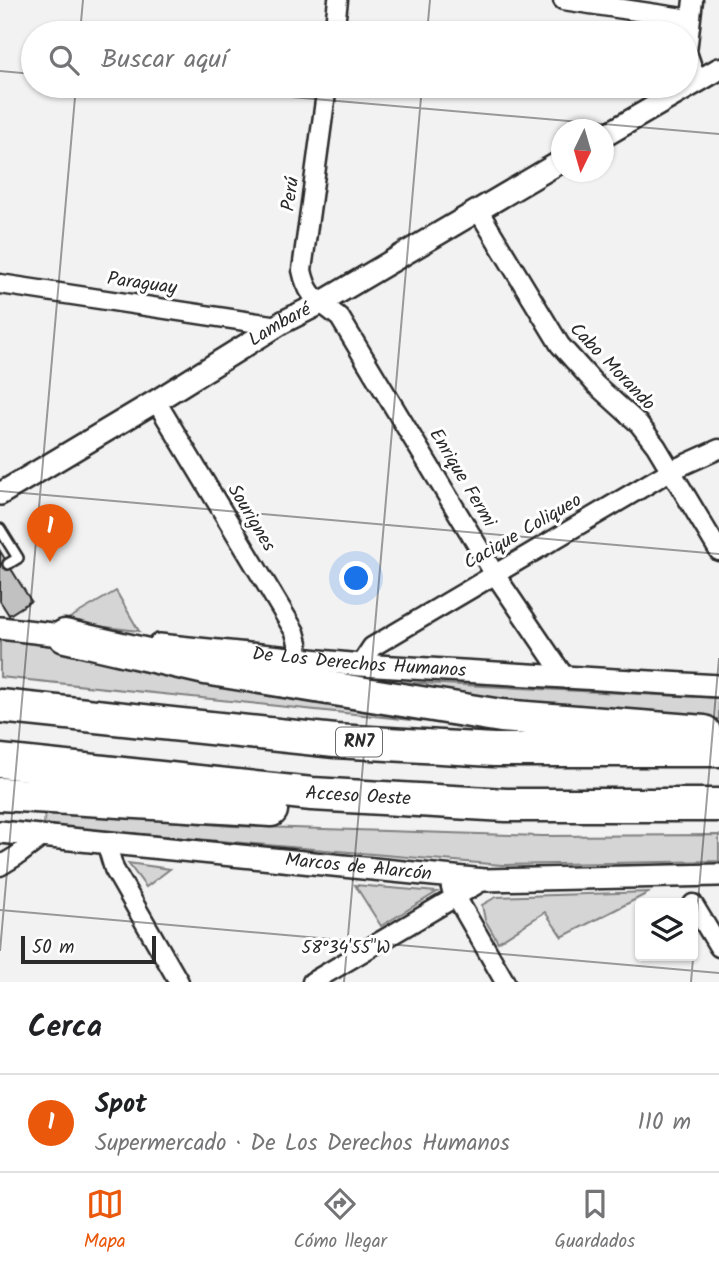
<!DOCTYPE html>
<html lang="es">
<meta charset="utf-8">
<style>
:root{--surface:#fff;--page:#f6f6f6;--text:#202124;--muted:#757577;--line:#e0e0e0;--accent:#ea580c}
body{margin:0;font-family:Kalam,sans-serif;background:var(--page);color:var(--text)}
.controls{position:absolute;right:21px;bottom:21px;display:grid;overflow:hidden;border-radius:7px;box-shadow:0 2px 5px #0004}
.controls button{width:63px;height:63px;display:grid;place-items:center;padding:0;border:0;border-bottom:2px solid var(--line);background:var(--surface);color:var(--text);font:35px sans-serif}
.compass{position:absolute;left:551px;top:119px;width:63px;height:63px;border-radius:50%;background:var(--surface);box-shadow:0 2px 5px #0004;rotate:185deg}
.scale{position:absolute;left:21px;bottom:18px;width:135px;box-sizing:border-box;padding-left:7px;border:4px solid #2b2b2b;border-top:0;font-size:19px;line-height:24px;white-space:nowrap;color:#2b2b2b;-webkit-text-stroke:5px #fff;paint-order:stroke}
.you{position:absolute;left:357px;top:579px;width:24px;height:24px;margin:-18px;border:5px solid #fff;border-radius:50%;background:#1a73e8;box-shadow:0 0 0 10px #1a73e833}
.badge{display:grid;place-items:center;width:46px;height:46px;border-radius:50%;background:var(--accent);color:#fff;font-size:23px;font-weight:700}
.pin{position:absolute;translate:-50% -58px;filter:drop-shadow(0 2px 4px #0008)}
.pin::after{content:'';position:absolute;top:37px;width:24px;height:21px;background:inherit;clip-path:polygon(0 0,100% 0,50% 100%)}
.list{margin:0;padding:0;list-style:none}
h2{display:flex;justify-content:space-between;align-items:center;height:91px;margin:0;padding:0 28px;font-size:30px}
h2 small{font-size:23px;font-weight:400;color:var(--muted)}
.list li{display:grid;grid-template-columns:46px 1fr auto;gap:21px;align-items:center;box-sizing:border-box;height:98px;padding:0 28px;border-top:2px solid var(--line)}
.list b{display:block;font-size:26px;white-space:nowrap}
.list p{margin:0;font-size:23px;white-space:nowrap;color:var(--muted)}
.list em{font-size:23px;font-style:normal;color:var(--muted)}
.icon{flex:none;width:38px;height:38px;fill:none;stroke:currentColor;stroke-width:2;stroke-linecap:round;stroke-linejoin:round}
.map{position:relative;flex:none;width:719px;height:982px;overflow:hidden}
.search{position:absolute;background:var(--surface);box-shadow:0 2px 5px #0004;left:21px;right:21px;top:21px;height:77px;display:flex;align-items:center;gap:18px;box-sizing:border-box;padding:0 24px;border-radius:38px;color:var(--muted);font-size:26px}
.sheet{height:189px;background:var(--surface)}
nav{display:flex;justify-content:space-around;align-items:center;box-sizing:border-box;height:98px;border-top:2px solid var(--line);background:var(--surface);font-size:19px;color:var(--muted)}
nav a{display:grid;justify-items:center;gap:4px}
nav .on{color:var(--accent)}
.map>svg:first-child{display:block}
.green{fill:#d5d5d5;stroke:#808080;stroke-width:2}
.building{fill:#c1c1c1;stroke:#2b2b2b;stroke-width:2}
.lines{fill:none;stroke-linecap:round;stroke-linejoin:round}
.service-casing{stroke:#2b2b2b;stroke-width:14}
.minor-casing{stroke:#2b2b2b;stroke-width:23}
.tertiary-casing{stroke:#2b2b2b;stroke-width:26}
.motorway-casing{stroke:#2b2b2b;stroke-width:37}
.service{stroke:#fff;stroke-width:9}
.minor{stroke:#fff;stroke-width:18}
.tertiary{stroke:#fff;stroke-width:21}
.motorway{stroke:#fff;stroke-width:32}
.ticks{fill:none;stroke:#2b2b2b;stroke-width:2;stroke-opacity:0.45}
.labels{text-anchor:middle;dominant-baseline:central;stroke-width:6;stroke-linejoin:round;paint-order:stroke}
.shield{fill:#fff;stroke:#6b6b6b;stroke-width:2}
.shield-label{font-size:18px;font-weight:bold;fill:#2b2b2b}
.street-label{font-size:19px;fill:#2b2b2b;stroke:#fff}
.ticks-label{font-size:18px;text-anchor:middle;fill:#2b2b2b;stroke:#fff;stroke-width:6;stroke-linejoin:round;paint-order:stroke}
</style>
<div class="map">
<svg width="719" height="982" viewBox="0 0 719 982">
<rect width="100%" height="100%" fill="#f2f2f2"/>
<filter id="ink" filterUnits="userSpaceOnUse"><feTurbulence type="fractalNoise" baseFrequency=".0143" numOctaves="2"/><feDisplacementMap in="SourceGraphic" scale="14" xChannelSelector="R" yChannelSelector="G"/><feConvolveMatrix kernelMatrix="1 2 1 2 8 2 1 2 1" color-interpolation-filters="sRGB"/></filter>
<g filter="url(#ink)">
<!-- green -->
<g class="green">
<path d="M116 591 139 631 63 622Z"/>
<path d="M0 637 419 714 422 721 0 677Z"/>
<path d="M342 679 719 698V719L669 720 510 708Z"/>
<path d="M45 811 231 826 542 836 719 835V861L502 865 44 826Z"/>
<path d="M128 863 170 869 146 887Z"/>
<path d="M355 885 437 892 381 926Z"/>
<path d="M650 892 562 937 545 912 498 942 485 920 482 905 496 897Z"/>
</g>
<!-- building -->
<path class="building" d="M0 551 31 601 9 615 0 601Z"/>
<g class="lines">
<defs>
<path id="service" d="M0 529 18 558 8 564"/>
<g id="minor">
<path d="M563 0 690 19"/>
<path d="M693 0 687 52 697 82"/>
<path d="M334 33 338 0"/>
<path d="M327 86 302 270C308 299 319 300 340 318L494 573 566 679"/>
<path d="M478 210 560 345 596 385 639 424 656 446 719 551"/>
<path d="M0 284 278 326"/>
<path d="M156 401 295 632 298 643 299 661"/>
<path d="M360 665 372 647 670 471 719 449"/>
<path d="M106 842 114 869 179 982"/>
<path d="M0 866 18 855 43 836"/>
<path d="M451 888 505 982"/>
<path d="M693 904 719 947"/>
<path d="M312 982 484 880"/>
</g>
<g id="tertiary">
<path d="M604 136 719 69"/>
<path id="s1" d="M0 494 156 401 283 322 319 304 562 161"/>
<path d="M0 628 78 637"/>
<path id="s2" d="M159 645 360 665 719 686"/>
<path id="s3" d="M0 832 484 880 719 875"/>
</g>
<g id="motorway">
<path d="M65 636 205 668 501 716 704 732"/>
<path d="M0 706 335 741 494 750H719"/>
<path id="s4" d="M0 761 312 794 506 805H719"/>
<path d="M0 794 271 810"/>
</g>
</defs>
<!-- service casing -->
<use href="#service" class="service-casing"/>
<!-- minor casing -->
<use href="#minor" class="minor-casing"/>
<!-- tertiary casing -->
<use href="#tertiary" class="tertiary-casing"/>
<!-- motorway casing -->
<use href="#motorway" class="motorway-casing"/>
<!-- service -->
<use href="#service" class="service"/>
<!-- minor -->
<use href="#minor" class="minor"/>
<!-- tertiary -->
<use href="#tertiary" class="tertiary"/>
<!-- motorway -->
<use href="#motorway" class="motorway"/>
</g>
</g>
<!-- ticks -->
<path class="ticks" d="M80 33 83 0M427 33 430 0M0 71 33 74M163 86 719 134M0 491 719 554M0 910 719 973M0 951 76 86M344 982 422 86M691 982 719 658"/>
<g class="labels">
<!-- shield labels -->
<rect class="shield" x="336" y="727.5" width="46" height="29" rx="5"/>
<g class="shield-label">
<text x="359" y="742">RN7</text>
</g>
<!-- street labels -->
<g class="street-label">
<text transform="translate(291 194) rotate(-82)">Perú</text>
<text transform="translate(142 284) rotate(8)">Paraguay</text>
<text stroke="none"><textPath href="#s1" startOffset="327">Lambaré</textPath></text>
<text transform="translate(612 367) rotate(46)">Cabo Morando</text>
<text transform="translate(462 478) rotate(59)">Enrique Fermi</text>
<text transform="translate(251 518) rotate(59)">Sourignes</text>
<text transform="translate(523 532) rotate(-30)">Cacique Coliqueo</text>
<text stroke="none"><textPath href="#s2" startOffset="201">De Los Derechos Humanos</textPath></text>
<text stroke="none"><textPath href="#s4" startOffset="360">Acceso Oeste</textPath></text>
<text stroke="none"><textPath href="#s3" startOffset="360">Marcos de Alarcón</textPath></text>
</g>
</g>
<g class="ticks-label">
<text x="346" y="953">58°34'55"W</text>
</g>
</svg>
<div class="controls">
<button><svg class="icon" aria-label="layers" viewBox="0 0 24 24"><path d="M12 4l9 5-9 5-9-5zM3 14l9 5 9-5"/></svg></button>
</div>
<svg class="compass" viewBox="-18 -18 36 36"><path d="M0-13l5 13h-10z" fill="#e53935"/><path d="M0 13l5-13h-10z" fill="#757577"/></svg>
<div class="scale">50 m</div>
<div class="you"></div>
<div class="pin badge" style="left:50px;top:562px">1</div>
<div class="search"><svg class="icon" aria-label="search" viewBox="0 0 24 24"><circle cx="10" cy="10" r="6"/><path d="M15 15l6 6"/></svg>Buscar aquí</div>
</div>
<section class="sheet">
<h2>Cerca<small></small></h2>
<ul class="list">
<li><span class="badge">1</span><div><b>Spot</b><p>Supermercado · De Los Derechos Humanos</p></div><em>110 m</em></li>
</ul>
</section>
<nav>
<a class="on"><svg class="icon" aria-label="map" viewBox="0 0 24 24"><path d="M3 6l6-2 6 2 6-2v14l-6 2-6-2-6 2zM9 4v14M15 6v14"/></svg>Mapa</a>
<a><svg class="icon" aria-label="directions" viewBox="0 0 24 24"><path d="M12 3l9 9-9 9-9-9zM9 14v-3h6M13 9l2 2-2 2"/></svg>Cómo llegar</a>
<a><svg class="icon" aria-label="saved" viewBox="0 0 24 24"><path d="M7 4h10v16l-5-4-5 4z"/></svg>Guardados</a>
</nav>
